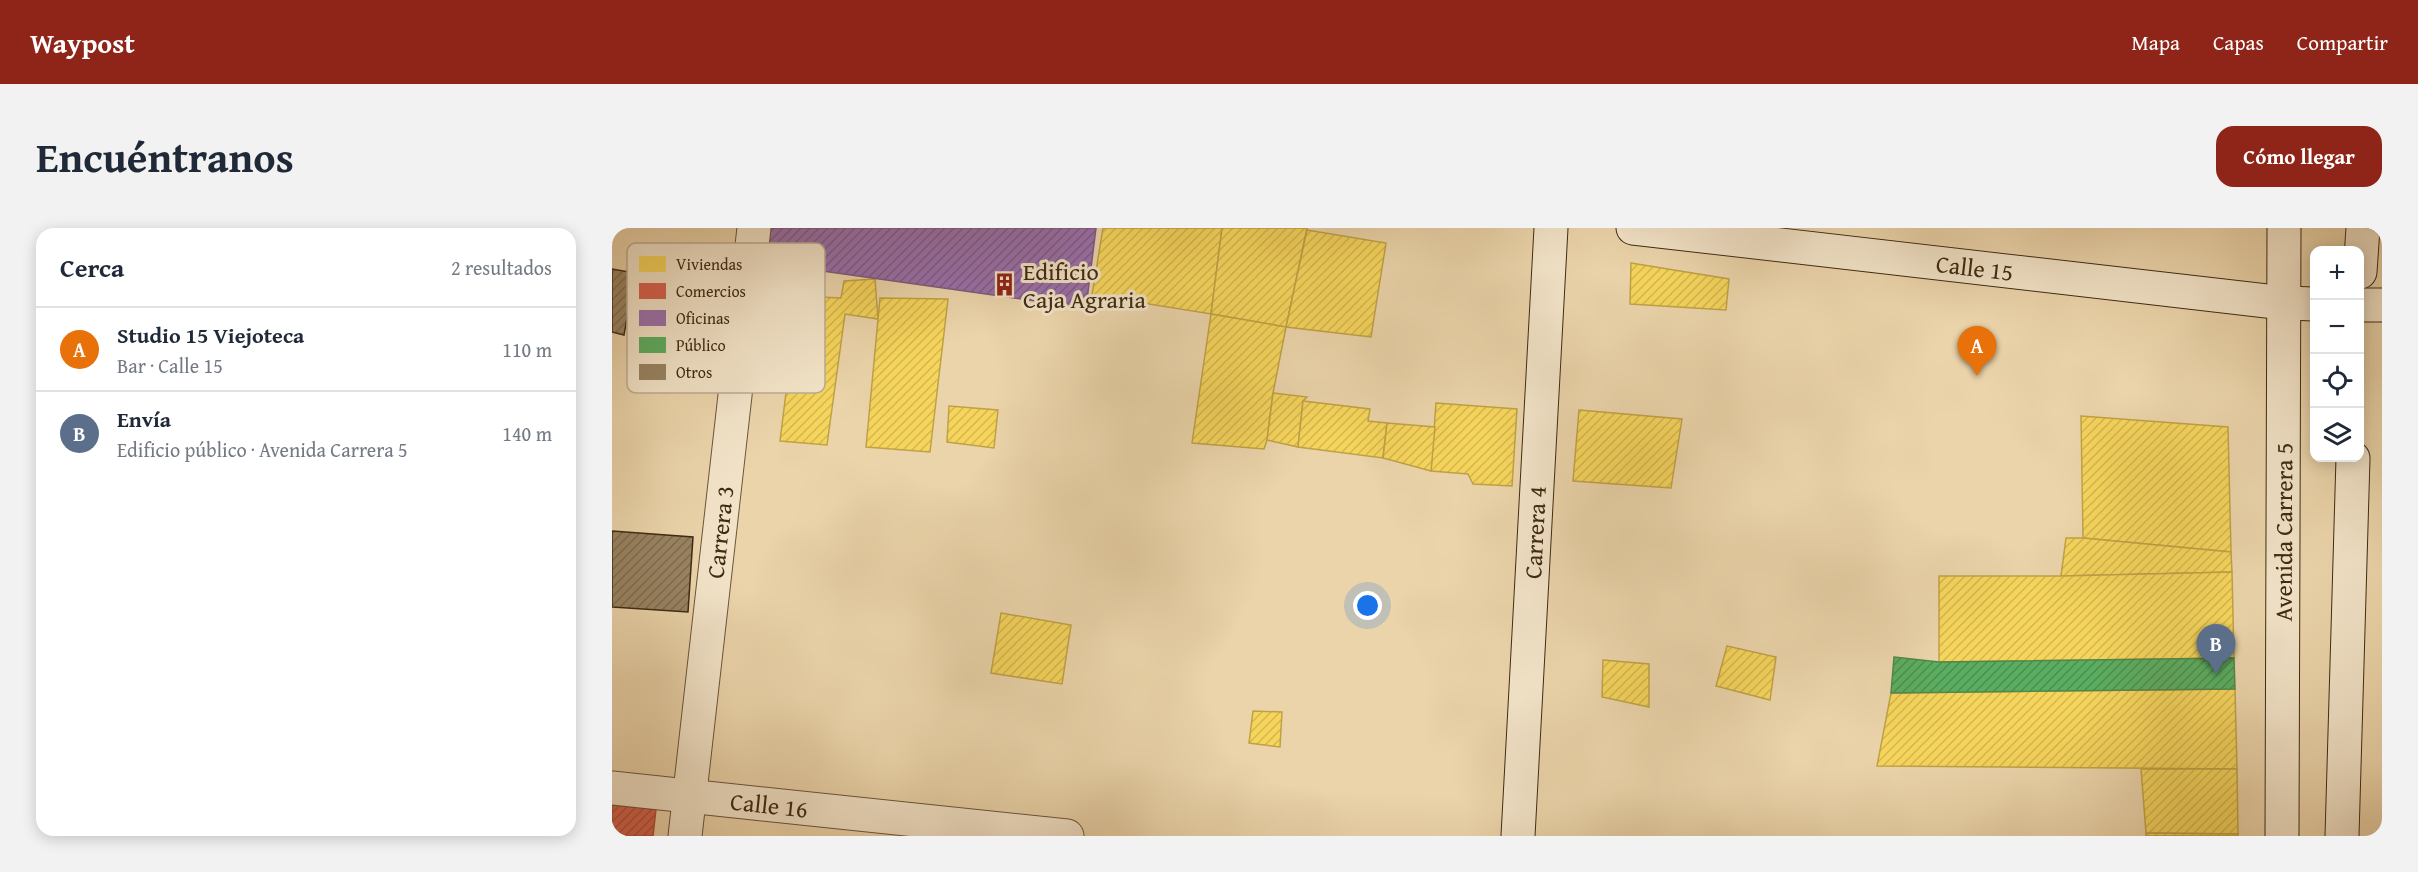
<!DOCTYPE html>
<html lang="es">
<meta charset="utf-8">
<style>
:root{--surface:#fff;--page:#f2f2f3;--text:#1f2937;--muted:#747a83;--line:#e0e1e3;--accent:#8f2418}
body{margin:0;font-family:"Gentium Book Plus",serif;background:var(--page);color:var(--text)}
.controls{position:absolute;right:18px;top:18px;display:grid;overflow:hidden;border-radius:12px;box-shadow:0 3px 15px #0003}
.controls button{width:54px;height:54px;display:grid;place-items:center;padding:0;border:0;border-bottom:2px solid var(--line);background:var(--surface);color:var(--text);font:30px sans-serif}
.you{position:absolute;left:756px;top:378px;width:21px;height:21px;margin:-15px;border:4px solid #fff;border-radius:50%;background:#1a73e8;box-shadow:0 0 0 9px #1a73e833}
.badge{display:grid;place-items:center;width:39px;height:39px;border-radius:50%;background:var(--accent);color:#fff;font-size:20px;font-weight:700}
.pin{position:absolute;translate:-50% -50px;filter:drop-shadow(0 2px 3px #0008)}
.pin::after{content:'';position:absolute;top:32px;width:21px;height:18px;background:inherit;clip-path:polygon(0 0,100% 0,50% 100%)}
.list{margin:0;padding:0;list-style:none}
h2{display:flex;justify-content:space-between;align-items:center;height:78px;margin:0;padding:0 24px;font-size:26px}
h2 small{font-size:20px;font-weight:400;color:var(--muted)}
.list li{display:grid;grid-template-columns:39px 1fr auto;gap:18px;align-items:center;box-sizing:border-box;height:84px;padding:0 24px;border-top:2px solid var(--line)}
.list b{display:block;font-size:22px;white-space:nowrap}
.list p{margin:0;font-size:20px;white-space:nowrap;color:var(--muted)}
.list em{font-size:20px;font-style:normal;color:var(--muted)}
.icon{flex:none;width:33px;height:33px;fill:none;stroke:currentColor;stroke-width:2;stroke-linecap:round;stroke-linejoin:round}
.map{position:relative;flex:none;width:1770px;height:608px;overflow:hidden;border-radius:18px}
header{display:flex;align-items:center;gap:36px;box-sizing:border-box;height:84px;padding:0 30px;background:var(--accent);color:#fff}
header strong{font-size:28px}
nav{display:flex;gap:33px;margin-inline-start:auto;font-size:21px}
.intro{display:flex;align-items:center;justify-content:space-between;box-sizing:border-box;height:144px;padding:0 36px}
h1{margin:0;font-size:42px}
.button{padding:15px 27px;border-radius:18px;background:var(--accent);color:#fff;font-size:21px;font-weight:700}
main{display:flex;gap:36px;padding:0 36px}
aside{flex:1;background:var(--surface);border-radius:18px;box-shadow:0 3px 15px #0003}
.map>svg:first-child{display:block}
.homes{fill:url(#homes-hatch);stroke:#bfa246;stroke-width:1.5}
.shops{fill:url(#shops-hatch);stroke:#a8503c;stroke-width:1.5}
.offices{fill:url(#offices-hatch);stroke:#7e5b7d;stroke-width:1.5}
.public{fill:url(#public-hatch);stroke:#52874a;stroke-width:1.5}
.building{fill:url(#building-hatch);stroke:#3e2b13;stroke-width:1.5}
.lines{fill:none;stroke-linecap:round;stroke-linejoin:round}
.street-casing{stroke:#695539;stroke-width:35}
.secondary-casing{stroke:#3e2b13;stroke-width:35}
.street{stroke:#f2e3c8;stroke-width:33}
.secondary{stroke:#f2e3c8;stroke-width:33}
.labels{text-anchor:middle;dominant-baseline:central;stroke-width:6;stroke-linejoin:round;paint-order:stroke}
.street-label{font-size:24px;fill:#3e2b13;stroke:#f2e3c8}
.poi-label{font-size:24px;fill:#3e2b13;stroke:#f2e3c8;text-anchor:start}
.key{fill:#f2e3c8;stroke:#bcac92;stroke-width:1.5}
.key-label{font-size:16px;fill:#3e2b13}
</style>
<header>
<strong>Waypost</strong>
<nav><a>Mapa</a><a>Capas</a><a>Compartir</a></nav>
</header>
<div class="intro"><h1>Encuéntranos</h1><a class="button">Cómo llegar</a></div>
<main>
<aside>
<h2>Cerca<small>2 resultados</small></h2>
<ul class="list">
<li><span class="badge" style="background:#e8710a">A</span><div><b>Studio 15 Viejoteca</b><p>Bar · Calle 15</p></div><em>110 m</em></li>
<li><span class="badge" style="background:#5c6f8a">B</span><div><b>Envía</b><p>Edificio público · Avenida Carrera 5</p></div><em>140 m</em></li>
</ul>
</aside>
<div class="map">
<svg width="1770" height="608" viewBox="0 0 1770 608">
<defs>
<pattern id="homes-hatch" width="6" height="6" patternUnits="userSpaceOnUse" patternTransform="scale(1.5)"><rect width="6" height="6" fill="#f6d55c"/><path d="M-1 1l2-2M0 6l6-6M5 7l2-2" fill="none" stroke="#d4b74f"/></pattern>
<pattern id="shops-hatch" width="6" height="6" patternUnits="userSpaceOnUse" patternTransform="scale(1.5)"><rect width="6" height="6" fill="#d6604d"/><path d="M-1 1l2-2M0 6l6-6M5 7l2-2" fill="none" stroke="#af4f3f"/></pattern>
<pattern id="offices-hatch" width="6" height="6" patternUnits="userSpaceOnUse" patternTransform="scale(1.5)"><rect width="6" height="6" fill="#9970ab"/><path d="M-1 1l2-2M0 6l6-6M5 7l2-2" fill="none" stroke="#7e5c8a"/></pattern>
<pattern id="public-hatch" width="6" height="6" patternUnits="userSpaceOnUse" patternTransform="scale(1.5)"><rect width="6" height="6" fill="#5aae61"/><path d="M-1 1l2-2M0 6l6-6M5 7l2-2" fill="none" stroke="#4c8e4f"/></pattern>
<pattern id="building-hatch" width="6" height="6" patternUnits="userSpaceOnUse" patternTransform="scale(1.5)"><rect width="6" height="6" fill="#988362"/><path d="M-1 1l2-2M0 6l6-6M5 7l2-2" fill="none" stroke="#7d6b50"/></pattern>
</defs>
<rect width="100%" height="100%" fill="#ebd4aa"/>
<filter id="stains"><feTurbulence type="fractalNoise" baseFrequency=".00333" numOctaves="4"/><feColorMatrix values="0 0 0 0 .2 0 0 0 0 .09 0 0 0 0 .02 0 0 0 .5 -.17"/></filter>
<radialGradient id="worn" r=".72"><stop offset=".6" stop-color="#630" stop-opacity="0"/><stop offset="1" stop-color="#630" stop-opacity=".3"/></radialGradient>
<!-- homes -->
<g class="homes">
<path d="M491 0H610L599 86 480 67Z"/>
<path d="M610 0H695L674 99 599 86Z"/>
<path d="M695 2 774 15 759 109 674 99Z"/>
<path d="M1019 35 1117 51 1114 82 1018 76Z"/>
<path d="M263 51 266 91 233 86 215 217 168 213 186 68 229 70 232 53Z"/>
<path d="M268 70 336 71 318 224 254 219Z"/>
<path d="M599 86 674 99 661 165 655 212 652 221 580 215Z"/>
<path d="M661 165 695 169 691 173 686 219 655 212Z"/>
<path d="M691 173 758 181 756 193 775 195 771 230 686 219Z"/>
<path d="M824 175 905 181 900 258 861 256 856 246 819 243Z"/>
<path d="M337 178 386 182 382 220 335 214Z"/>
<path d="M967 182 1070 191 1059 260 961 253Z"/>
<path d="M1469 188 1616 199 1619 324 1471 310Z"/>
<path d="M775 195 823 199 819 243 771 230Z"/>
<path d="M1454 310H1471L1619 324 1620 344 1449 348Z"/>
<path d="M1620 344 1622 430 1327 434V348H1449Z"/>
<path d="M389 385 459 397 450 456 379 445Z"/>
<path d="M1115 418 1164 429 1158 472 1104 458Z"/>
<path d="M991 432 1037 436V479L990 469Z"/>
<path d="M1623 461 1625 541 1265 538 1279 465Z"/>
<path d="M641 483 670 484 668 519 637 515Z"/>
<path d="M1529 541H1625L1626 606 1534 605Z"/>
<path d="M1534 605 1626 606V608H1534Z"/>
</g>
<!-- shops -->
<path class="shops" d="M0 577 44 581 41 608H0Z"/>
<!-- offices -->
<path class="offices" d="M150 0H484L474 80 146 34Z"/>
<!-- public -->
<path class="public" d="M1282 429 1327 434 1622 430 1623 461 1279 465Z"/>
<!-- building -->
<g class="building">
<path d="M0 41 23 45 12 107 0 104Z"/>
<path d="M0 303 81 309 76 384 0 379Z"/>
</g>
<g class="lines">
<defs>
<g id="street">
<path id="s1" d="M0 560 455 608"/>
<path id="s2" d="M73 608 142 0"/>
</g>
<g id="secondary">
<path id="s3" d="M1021 0 1672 75 1702 76"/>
<path d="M1748 44 1751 0"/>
<path d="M1748 77H1770"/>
<path id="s4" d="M906 608 939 0"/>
<path id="s5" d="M1670 608 1672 0"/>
<path d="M1730 608 1741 230"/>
</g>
</defs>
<!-- street casing -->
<use href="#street" class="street-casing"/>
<!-- secondary casing -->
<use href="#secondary" class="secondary-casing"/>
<!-- street -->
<use href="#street" class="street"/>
<!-- secondary -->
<use href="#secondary" class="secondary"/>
</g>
<!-- icons -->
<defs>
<symbol id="building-bare" viewBox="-9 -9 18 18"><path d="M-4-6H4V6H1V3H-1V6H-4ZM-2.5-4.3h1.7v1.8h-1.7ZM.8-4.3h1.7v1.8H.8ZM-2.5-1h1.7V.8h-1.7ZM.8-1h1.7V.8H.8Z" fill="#8f2418" stroke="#f2e3c8" stroke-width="2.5" paint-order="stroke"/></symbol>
</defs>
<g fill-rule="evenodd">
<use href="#building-bare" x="376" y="40" width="33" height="33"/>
</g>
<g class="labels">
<!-- street labels -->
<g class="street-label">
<text stroke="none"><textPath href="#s3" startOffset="344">Calle 15</textPath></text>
<text stroke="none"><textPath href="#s2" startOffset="306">Carrera 3</textPath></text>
<text stroke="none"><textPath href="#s4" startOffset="304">Carrera 4</textPath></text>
<text stroke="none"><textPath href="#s5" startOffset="304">Avenida Carrera 5</textPath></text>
<text stroke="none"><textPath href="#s1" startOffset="158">Calle 16</textPath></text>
</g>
<!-- poi labels -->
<g class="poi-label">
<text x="411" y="43">Edificio<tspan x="411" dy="28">Caja Agraria</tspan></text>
</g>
</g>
<!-- legend -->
<rect x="15" y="15" width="198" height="150" rx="9" class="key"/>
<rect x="27" y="28" width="27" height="16" fill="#f6d55c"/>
<rect x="27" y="55" width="27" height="16" fill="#d6604d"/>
<rect x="27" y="82" width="27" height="16" fill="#9970ab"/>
<rect x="27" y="109" width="27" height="16" fill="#5aae61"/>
<rect x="27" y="136" width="27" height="16" fill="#988362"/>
<g class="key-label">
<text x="64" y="42">Viviendas</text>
<text x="64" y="69">Comercios</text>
<text x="64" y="96">Oficinas</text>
<text x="64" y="123">Público</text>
<text x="64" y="150">Otros</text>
</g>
<rect width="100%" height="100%" filter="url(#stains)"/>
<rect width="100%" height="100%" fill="url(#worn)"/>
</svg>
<div class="controls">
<button>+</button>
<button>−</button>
<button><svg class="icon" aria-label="locate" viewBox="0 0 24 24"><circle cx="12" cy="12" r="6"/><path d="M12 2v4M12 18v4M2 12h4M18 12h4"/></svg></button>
<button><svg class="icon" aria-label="layers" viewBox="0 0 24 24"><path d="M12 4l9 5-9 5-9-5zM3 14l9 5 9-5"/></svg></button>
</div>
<div class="you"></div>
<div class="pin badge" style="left:1365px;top:148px;background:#e8710a">A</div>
<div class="pin badge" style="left:1604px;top:446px;background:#5c6f8a">B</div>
</div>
</main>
